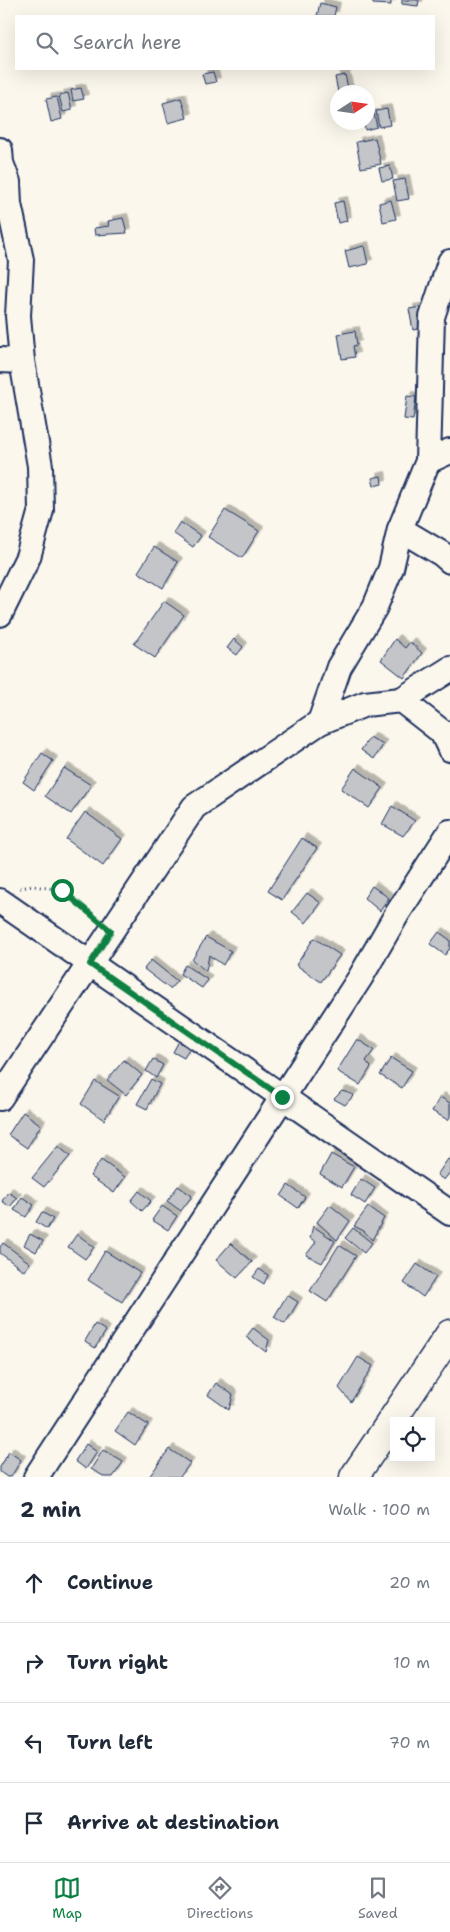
<!DOCTYPE html>
<meta charset="utf-8">
<style>
:root{--surface:#fff;--page:#f6f6f7;--text:#1f2937;--muted:#747a83;--line:#e0e1e3;--accent:#0b8043}
body{margin:0;font-family:"Shantell Sans",sans-serif;background:var(--page);color:var(--text)}
.controls{position:absolute;right:15px;bottom:15px;display:grid;overflow:hidden;border-radius:0px;box-shadow:0 5px 20px #0002}
.controls button{width:45px;height:45px;display:grid;place-items:center;padding:0;border:0;border-bottom:1px solid var(--line);background:var(--surface);color:var(--text);font:25px sans-serif}
.compass{position:absolute;left:330px;top:85px;width:45px;height:45px;border-radius:50%;background:var(--surface);box-shadow:0 5px 20px #0002;rotate:78deg}
.stop{position:absolute;width:15px;height:15px;margin:-11px;border:4px solid #0b8043;border-radius:50%;background:#fff}
.stop.end{background:#0b8043;border-color:#fff;box-shadow:0 1px 5px #0008}
.list{margin:0;padding:0;list-style:none}
h2{display:flex;justify-content:space-between;align-items:center;height:65px;margin:0;padding:0 20px;font-size:21px}
h2 small{font-size:16px;font-weight:400;color:var(--muted)}
.list li{display:grid;grid-template-columns:32px 1fr auto;gap:15px;align-items:center;box-sizing:border-box;height:80px;padding:0 20px;border-top:1px solid var(--line)}
.list b{display:block;font-size:19px;white-space:nowrap}
.list em{font-size:16px;font-style:normal;color:var(--muted)}
.icon{flex:none;width:28px;height:28px;fill:none;stroke:currentColor;stroke-width:2;stroke-linecap:round;stroke-linejoin:round}
.map{position:relative;flex:none;width:450px;height:1477px;overflow:hidden}
.search{position:absolute;background:var(--surface);box-shadow:0 5px 20px #0002;left:15px;right:15px;top:15px;height:55px;display:flex;align-items:center;gap:12px;box-sizing:border-box;padding:0 18px;border-radius:0px;color:var(--muted);font-size:19px}
.sheet{height:385px;background:var(--surface)}
nav{display:flex;justify-content:space-around;align-items:center;box-sizing:border-box;height:70px;border-top:1px solid var(--line);background:var(--surface);font-size:14px;color:var(--muted)}
nav a{display:grid;justify-items:center;gap:2px}
nav .on{color:var(--accent)}
.map>svg:first-child{display:block}
.building{fill:#c3c5c9;stroke:#1b2f5e;filter:url(#shadow)}
.lines{fill:none;stroke-linecap:round;stroke-linejoin:round}
.street-casing{stroke:#1b2f5e;stroke-width:28}
.primary-casing{stroke:#1b2f5e;stroke-width:31}
.path{stroke:#1b2f5e;stroke-width:3;stroke-dasharray:1 4;stroke-linecap:butt}
.street{stroke:#fbf7ec;stroke-width:24}
.primary{stroke:#fbf7ec;stroke-width:28}
.route{stroke:#0b8043;stroke-width:6}
</style>
<div class="map">
<svg width="450" height="1477" viewBox="0 0 450 1477">
<defs>
<filter id="shadow"><feDropShadow dx="4.5" dy="-4.5" stdDeviation="0" flood-color="#0004"/></filter>
</defs>
<rect width="100%" height="100%" fill="#fbf7ec"/>
<filter id="ink" filterUnits="userSpaceOnUse"><feTurbulence type="fractalNoise" baseFrequency=".02" numOctaves="2"/><feDisplacementMap in="SourceGraphic" scale="10" xChannelSelector="R" yChannelSelector="G"/><feConvolveMatrix kernelMatrix="1 2 1 2 8 2 1 2 1" color-interpolation-filters="sRGB"/></filter>
<g filter="url(#ink)">
<!-- building -->
<g class="building">
<path d="M373 0H391V5L373 4Z"/>
<path d="M402 0H419L418 6 402 4Z"/>
<path d="M320 3 336 7 334 16H317Z"/>
<path d="M213 72 216 82 205 84 202 74Z"/>
<path d="M345 75 349 92H338L335 77Z"/>
<path d="M81 88 84 99 73 101 71 90Z"/>
<path d="M68 93 72 110 63 112 59 95Z"/>
<path d="M57 97 62 119 51 122 46 99Z"/>
<path d="M181 98 187 118 168 123 163 103Z"/>
<path d="M387 109 390 125 379 127 376 111Z"/>
<path d="M374 114 377 127 365 130 364 122H368V115Z"/>
<path d="M375 138 381 164 361 168 356 142Z"/>
<path d="M390 166 393 179 382 181 379 168Z"/>
<path d="M405 179 409 199 397 201 393 181Z"/>
<path d="M391 200 396 219 383 222 379 203Z"/>
<path d="M343 201 347 221 338 223 334 203Z"/>
<path d="M123 218 127 233 95 235 94 228 109 226 108 221Z"/>
<path d="M364 246 368 264 349 268 345 251Z"/>
<path d="M421 307 425 328 413 330 409 309Z"/>
<path d="M355 331 357 345 353 346 355 357 342 359 338 334Z"/>
<path d="M407 396 416 397 413 420 404 419Z"/>
<path d="M381 476 382 484 374 486 372 478Z"/>
<path d="M225 510 259 531 242 558 208 537Z"/>
<path d="M180 522 201 536 193 547 173 533Z"/>
<path d="M154 547 178 562 163 588 138 572Z"/>
<path d="M164 601 184 615 155 658 134 644Z"/>
<path d="M234 639 243 647 237 655 227 648Z"/>
<path d="M395 639 405 648 410 642 422 653 404 678 381 660Z"/>
<path d="M370 737 383 745 374 759 361 750Z"/>
<path d="M42 753 53 761 34 790 23 782Z"/>
<path d="M64 768 91 785 71 814 45 796Z"/>
<path d="M355 768 383 788 369 808 341 789Z"/>
<path d="M392 806 415 821 403 836 382 824Z"/>
<path d="M85 812 122 839 103 866 66 839Z"/>
<path d="M302 838 317 848 282 900 268 891Z"/>
<path d="M372 886 389 898 380 911 364 898Z"/>
<path d="M307 893 321 903 306 923 292 912Z"/>
<path d="M439 932 450 940V948L445 955 430 944Z"/>
<path d="M206 937 231 951 223 965 209 955 206 971 192 960Z"/>
<path d="M314 938 340 955 321 982 296 965Z"/>
<path d="M151 960 177 981 170 989 144 969Z"/>
<path d="M185 965 208 980 202 988 180 974Z"/>
<path d="M180 1039 191 1046 184 1058 173 1052Z"/>
<path d="M357 1039 374 1050 366 1061 371 1067 360 1085 337 1071Z"/>
<path d="M391 1058 412 1071 402 1088 380 1075Z"/>
<path d="M153 1059 163 1065 156 1078 146 1071Z"/>
<path d="M124 1060 142 1075 126 1095 107 1080Z"/>
<path d="M151 1079 160 1084 147 1109 137 1104Z"/>
<path d="M95 1081 119 1096 104 1120 81 1104Z"/>
<path d="M342 1091 354 1095 345 1105 334 1099Z"/>
<path d="M440 1097 450 1103V1117L448 1120 432 1111Z"/>
<path d="M23 1112 41 1125 27 1148 8 1135Z"/>
<path d="M58 1146 70 1156 44 1187 32 1178Z"/>
<path d="M331 1154 354 1167 342 1187 320 1174Z"/>
<path d="M448 1159 450 1161V1172L444 1180 437 1175Z"/>
<path d="M101 1160 125 1177 114 1193 90 1176Z"/>
<path d="M361 1179 375 1188 365 1204 351 1195Z"/>
<path d="M288 1185 305 1197 298 1208 281 1196Z"/>
<path d="M178 1186 192 1196 181 1211 167 1201Z"/>
<path d="M139 1191 151 1201 142 1211 131 1201Z"/>
<path d="M8 1192 17 1198 10 1207 2 1201Z"/>
<path d="M22 1197 34 1205 26 1217 14 1210Z"/>
<path d="M330 1205 350 1221 337 1240 317 1222Z"/>
<path d="M162 1206 177 1216 168 1230 152 1220Z"/>
<path d="M368 1207 384 1218 372 1240 364 1231 354 1226Z"/>
<path d="M42 1212 53 1219 47 1229 36 1222Z"/>
<path d="M313 1226 335 1241 322 1263 306 1255 316 1242 310 1238Z"/>
<path d="M353 1228 372 1243 364 1253 345 1238Z"/>
<path d="M30 1234 43 1241 36 1252 24 1245Z"/>
<path d="M77 1234 94 1247 85 1259 68 1247Z"/>
<path d="M3 1243 30 1263 24 1271 0 1253V1247Z"/>
<path d="M231 1243 252 1262 237 1278 216 1260Z"/>
<path d="M339 1245 356 1256 327 1302 310 1291Z"/>
<path d="M105 1251 140 1273 122 1302 88 1280Z"/>
<path d="M417 1264 436 1277 423 1297 404 1283Z"/>
<path d="M259 1269 268 1275 264 1284 253 1277Z"/>
<path d="M287 1295 298 1302 285 1324 274 1317Z"/>
<path d="M95 1324 106 1331 95 1348 85 1341Z"/>
<path d="M253 1328 269 1340 266 1352 246 1337Z"/>
<path d="M358 1357 373 1366 351 1402 339 1388Z"/>
<path d="M216 1383 233 1395 229 1410 208 1395Z"/>
<path d="M128 1412 148 1425 135 1445 115 1431Z"/>
<path d="M86 1444 97 1452 86 1469 75 1461Z"/>
<path d="M169 1449 190 1463 180 1477H149Z"/>
<path d="M103 1450 123 1462 113 1477H105L91 1469Z"/>
<path d="M9 1452 21 1460 11 1477H7L0 1472V1467Z"/>
</g>
<g class="lines">
<defs>
<g id="street">
<path d="M0 150 1 163 8 182 9 204 21 260 18 316 22 361 40 466 41 510 28 557 0 614"/>
<path d="M450 262 432 317 428 461 400 529 391 568 375 607 339 667 320 722 365 704 401 700 442 732 450 749"/>
<path d="M0 360 22 361"/>
<path d="M428 461 450 451"/>
<path d="M400 529 442 554 450 561"/>
<path d="M401 700 450 669"/>
<path d="M0 901 450 1213"/>
<path d="M0 1098 194 807 320 722"/>
<path d="M36 1477 360 978 397 914 450 832"/>
</g>
<path id="primary" d="M354 1477 450 1334"/>
</defs>
<!-- street casing -->
<use href="#street" class="street-casing"/>
<!-- primary casing -->
<use href="#primary" class="primary-casing"/>
<!-- path -->
<path class="path" d="M20 888 33 886 62 890 94 917"/>
<!-- street -->
<use href="#street" class="street"/>
<!-- primary -->
<use href="#primary" class="primary"/>
</g>
</g>
<g class="lines" filter="url(#ink)">
<!-- route -->
<path class="route" d="M62 890 111 931 90 964 282 1097"/>
</g>
</svg>
<div class="controls">
<button><svg class="icon" aria-label="locate" viewBox="0 0 24 24"><circle cx="12" cy="12" r="6"/><path d="M12 2v4M12 18v4M2 12h4M18 12h4"/></svg></button>
</div>
<svg class="compass" viewBox="-18 -18 36 36"><path d="M0-13l5 13h-10z" fill="#e53935"/><path d="M0 13l5-13h-10z" fill="#747a83"/></svg>
<div class="stop" style="left:62px;top:890px"></div>
<div class="stop end" style="left:282px;top:1097px"></div>
<div class="search"><svg class="icon" aria-label="search" viewBox="0 0 24 24"><circle cx="10" cy="10" r="6"/><path d="M15 15l6 6"/></svg>Search here</div>
</div>
<section class="sheet">
<h2>2 min<small>Walk · 100 m</small></h2>
<ul class="list">
<li><svg class="icon" aria-label="ahead" viewBox="0 0 24 24"><path d="M12 20V5M6 11l6-6 6 6"/></svg><div><b>Continue</b></div><em>20 m</em></li>
<li><svg class="icon" aria-label="right" viewBox="0 0 24 24"><path d="M7 20v-9h11M14 6l5 5-5 5"/></svg><div><b>Turn right</b></div><em>10 m</em></li>
<li><svg class="icon" aria-label="left" viewBox="0 0 24 24"><path d="M17 20v-9H6M10 6l-5 5 5 5"/></svg><div><b>Turn left</b></div><em>70 m</em></li>
<li><svg class="icon" aria-label="arrive" viewBox="0 0 24 24"><path d="M6 21V4h12l-3 4 3 4H6"/></svg><div><b>Arrive at destination</b></div></li>
</ul>
</section>
<nav>
<a class="on"><svg class="icon" aria-label="map" viewBox="0 0 24 24"><path d="M3 6l6-2 6 2 6-2v14l-6 2-6-2-6 2zM9 4v14M15 6v14"/></svg>Map</a>
<a><svg class="icon" aria-label="directions" viewBox="0 0 24 24"><path d="M12 3l9 9-9 9-9-9zM9 14v-3h6M13 9l2 2-2 2"/></svg>Directions</a>
<a><svg class="icon" aria-label="saved" viewBox="0 0 24 24"><path d="M7 4h10v16l-5-4-5 4z"/></svg>Saved</a>
</nav>
